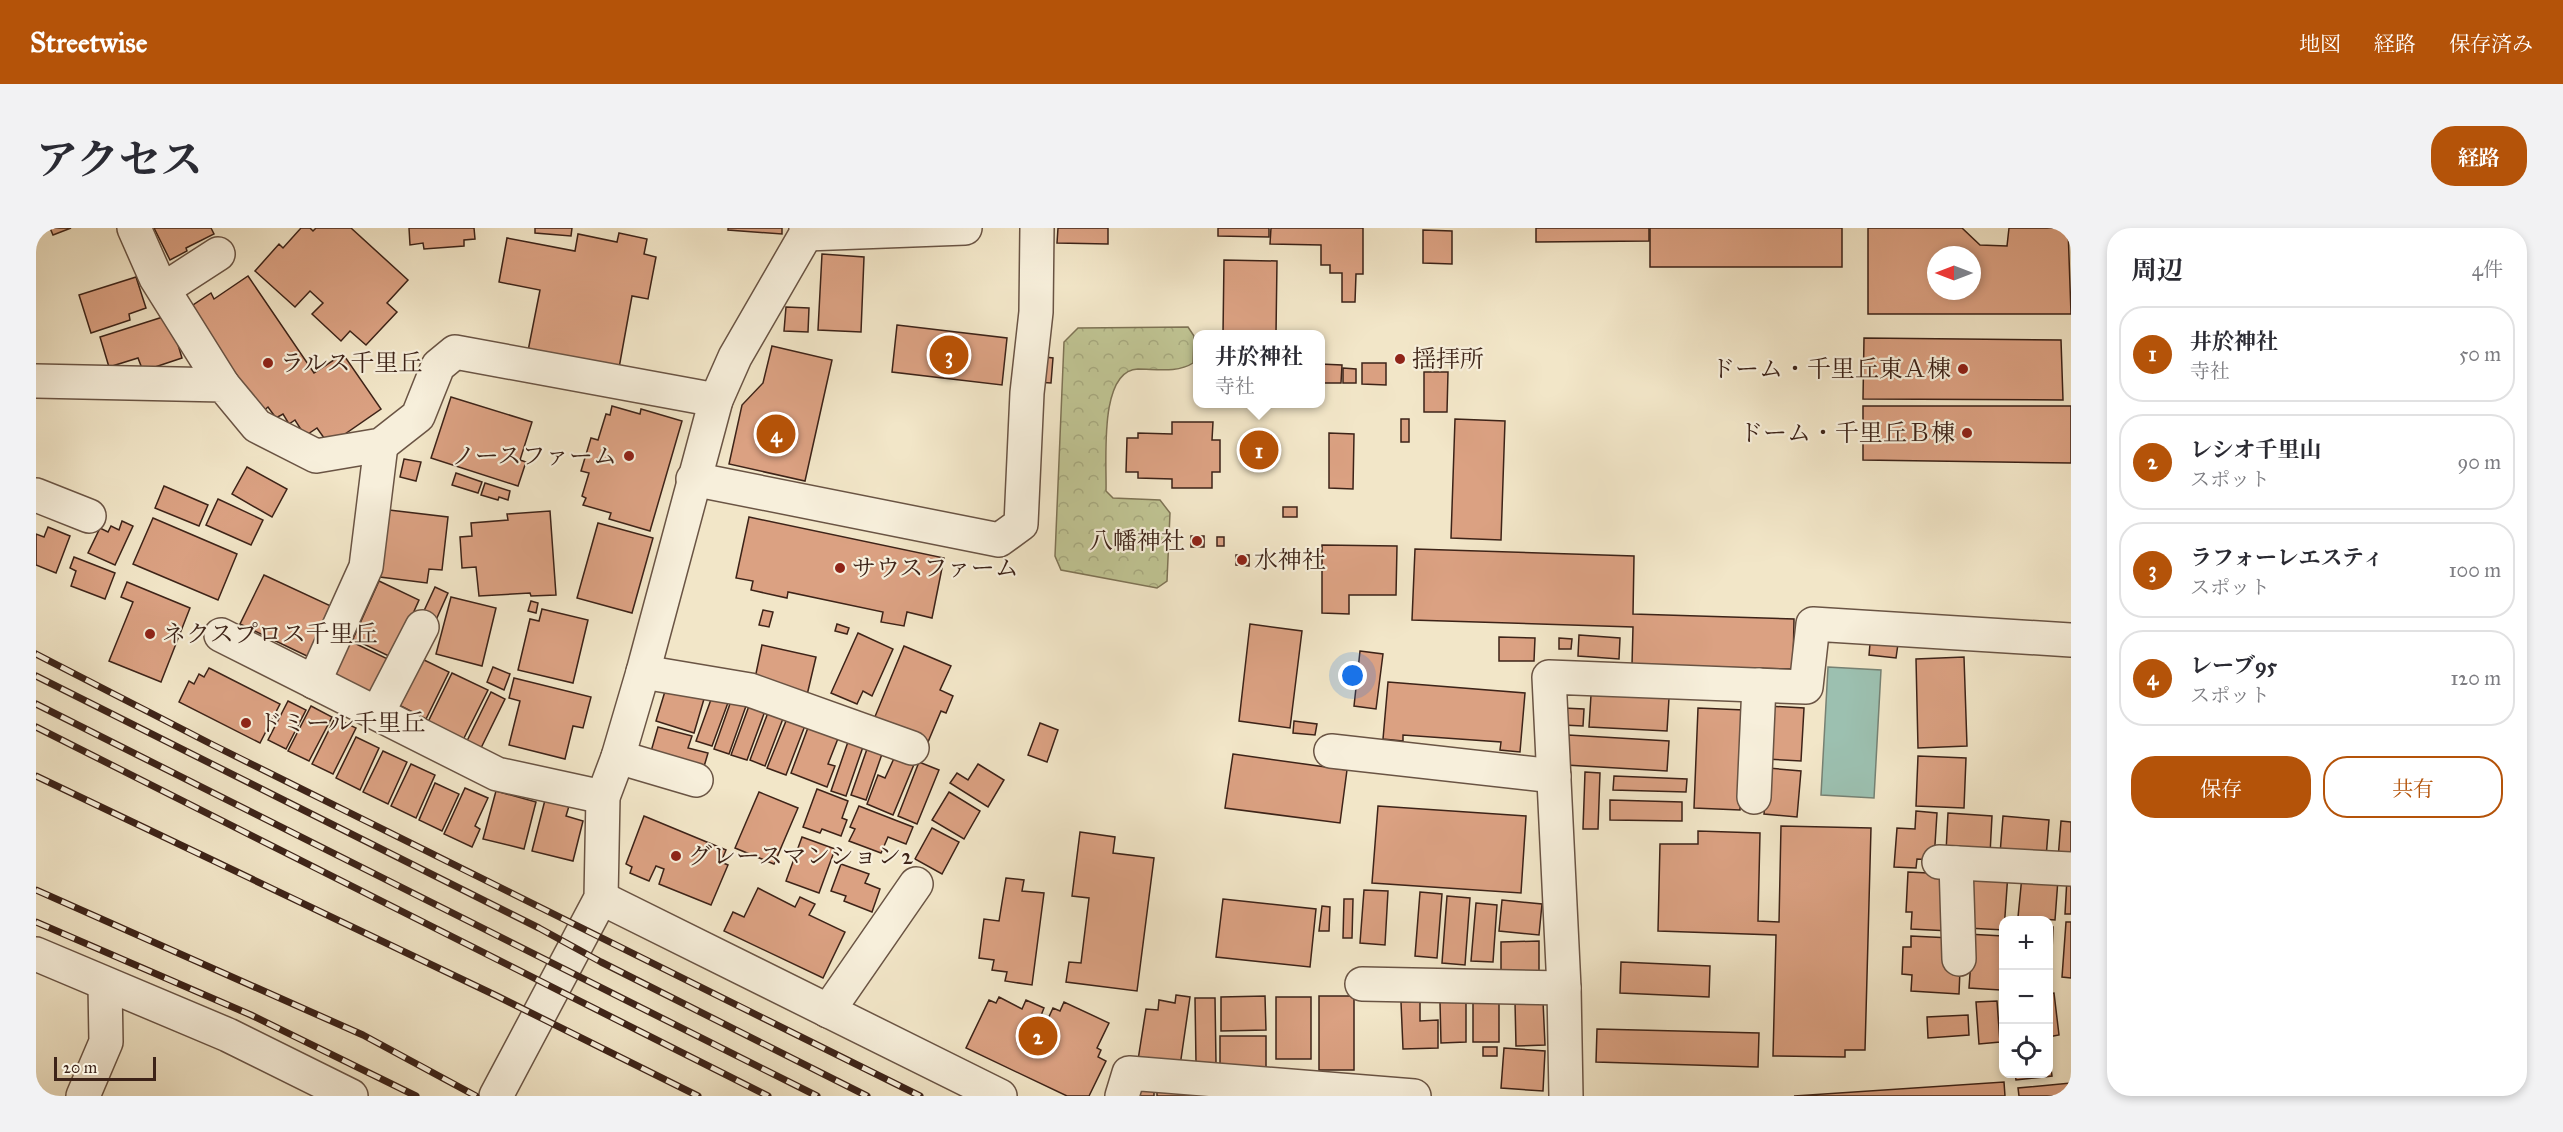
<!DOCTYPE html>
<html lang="ja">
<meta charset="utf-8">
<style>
:root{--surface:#fff;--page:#f2f2f3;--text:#2b2b33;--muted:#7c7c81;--line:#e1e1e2;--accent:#b45309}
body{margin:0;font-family:"IM FELL Great Primer","Noto Serif JP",serif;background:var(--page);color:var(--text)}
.controls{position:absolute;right:18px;bottom:18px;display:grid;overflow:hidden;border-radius:12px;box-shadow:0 3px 9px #0003}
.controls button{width:54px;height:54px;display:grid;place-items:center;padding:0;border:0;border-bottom:2px solid var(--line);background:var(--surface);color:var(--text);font:30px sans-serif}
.compass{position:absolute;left:1891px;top:18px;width:54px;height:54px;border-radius:50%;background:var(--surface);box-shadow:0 3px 9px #0003;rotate:270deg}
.scale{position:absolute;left:18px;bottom:15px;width:102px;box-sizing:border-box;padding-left:6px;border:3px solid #3d2318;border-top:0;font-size:16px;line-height:21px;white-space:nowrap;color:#3d2318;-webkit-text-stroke:4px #f7efdb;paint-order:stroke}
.you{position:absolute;left:1317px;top:448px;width:21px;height:21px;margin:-15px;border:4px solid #fff;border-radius:50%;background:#1a73e8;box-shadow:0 0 0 9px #1a73e833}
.badge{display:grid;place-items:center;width:39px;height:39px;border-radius:50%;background:var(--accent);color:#fff;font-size:20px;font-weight:700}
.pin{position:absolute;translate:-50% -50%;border:3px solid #fff;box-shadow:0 2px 6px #0006}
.popup{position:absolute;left:1157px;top:102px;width:132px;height:78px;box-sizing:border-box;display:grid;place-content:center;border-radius:12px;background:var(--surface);filter:drop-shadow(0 2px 4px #0005);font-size:20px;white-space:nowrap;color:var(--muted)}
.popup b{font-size:22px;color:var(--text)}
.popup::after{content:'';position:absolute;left:50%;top:100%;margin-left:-12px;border:12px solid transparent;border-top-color:var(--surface)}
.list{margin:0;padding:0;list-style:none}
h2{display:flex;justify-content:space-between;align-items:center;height:78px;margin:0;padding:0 24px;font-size:26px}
h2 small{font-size:20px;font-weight:400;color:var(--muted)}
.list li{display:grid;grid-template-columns:39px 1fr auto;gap:18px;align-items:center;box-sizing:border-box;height:96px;margin:0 12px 12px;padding:0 12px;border:2px solid var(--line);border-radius:24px}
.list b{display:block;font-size:22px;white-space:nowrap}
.list p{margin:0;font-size:20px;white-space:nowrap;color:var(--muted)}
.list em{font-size:20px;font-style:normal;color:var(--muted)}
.actions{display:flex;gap:12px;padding:18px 24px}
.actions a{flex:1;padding:14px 0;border:2px solid var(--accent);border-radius:24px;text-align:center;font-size:21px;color:var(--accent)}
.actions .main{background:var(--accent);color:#fff}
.icon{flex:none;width:33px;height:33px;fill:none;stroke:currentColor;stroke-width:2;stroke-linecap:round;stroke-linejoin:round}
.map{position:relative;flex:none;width:2035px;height:868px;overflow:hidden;border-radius:24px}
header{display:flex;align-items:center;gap:36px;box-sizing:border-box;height:84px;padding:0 30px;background:var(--accent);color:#fff}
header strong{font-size:28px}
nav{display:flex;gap:33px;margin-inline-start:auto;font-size:21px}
.intro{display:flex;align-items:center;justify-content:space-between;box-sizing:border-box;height:144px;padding:0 36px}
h1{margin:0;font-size:42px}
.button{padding:15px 27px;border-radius:24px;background:var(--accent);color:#fff;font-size:21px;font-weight:700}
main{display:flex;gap:36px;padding:0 36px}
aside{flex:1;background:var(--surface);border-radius:24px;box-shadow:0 3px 9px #0003}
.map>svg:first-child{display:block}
.forest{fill:url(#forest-crowns);stroke:#7e7355;stroke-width:1.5}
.water{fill:#9cc0b0;stroke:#768173;stroke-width:1.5}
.building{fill:#dba182;stroke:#3d2318;stroke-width:1.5;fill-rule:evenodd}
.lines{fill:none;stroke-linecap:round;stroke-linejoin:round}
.minor-casing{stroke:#6a5444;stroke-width:36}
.minor{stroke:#f7efdb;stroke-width:33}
.rail-casing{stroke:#3d2318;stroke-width:7}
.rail{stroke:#f7efdb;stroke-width:4.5;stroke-dasharray:14;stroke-linecap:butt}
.poi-dot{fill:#8f2418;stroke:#f7efdb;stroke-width:2}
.labels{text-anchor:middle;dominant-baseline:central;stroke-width:4.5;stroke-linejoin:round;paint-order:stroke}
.poi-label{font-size:24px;fill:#3d2318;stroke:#f7efdb;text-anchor:start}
</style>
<header>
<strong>Streetwise</strong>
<nav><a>地図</a><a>経路</a><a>保存済み</a></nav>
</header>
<div class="intro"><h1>アクセス</h1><a class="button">経路</a></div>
<main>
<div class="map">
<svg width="2035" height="868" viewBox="0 0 2035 868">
<defs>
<pattern id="forest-crowns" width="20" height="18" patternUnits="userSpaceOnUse" patternTransform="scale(1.5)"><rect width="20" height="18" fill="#bfc392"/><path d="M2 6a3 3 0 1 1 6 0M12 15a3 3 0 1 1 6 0" fill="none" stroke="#a5a77d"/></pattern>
</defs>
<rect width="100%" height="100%" fill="#f2e6c8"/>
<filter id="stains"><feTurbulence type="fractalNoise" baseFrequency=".00333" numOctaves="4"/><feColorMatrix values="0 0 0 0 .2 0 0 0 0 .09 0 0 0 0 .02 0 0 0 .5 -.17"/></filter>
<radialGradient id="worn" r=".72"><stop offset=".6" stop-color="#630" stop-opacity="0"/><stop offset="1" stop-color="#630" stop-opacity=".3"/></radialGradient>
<!-- forest -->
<path class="forest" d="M1152 99 1158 108 1157 135C1142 145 1120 141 1102 141 1062 142 1071 235 1070 263L1077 270 1124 272 1134 285 1131 353 1121 360 1025 342 1019 328 1028 114 1042 100Z"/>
<!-- water -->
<path class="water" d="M1792 439 1845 442 1838 570 1785 567Z"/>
<!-- building -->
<g class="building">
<path d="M14 0H35L17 7Z"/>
<path d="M118 0H175L178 6 150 20 151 23 134 32Z"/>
<path d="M265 0H274L277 3 280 0H315L372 52 351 75 361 84 330 117 314 103 305 113 276 86 287 75 274 63 259 79 219 43 243 16 247 20Z"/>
<path d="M373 0H438L439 11 428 12V18L388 21 387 15 374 17Z"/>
<path d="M499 0H536L535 8 499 5Z"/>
<path d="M692 0H746V6L692 2Z"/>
<path d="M1022 0H1072V16L1021 15Z"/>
<path d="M1182 0H1233V9L1182 8Z"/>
<path d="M1235 0H1327V46H1320L1319 74H1306V45H1294V37H1285V17L1234 16Z"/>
<path d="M1500 0H1613V13L1500 14Z"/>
<rect x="1614" y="0" width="192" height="39"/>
<path d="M1832 0H1926L1944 17 1971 18 1973 0H2032L2035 86H1832ZM1900 27H1936V63H1900Z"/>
<path d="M1387 2 1416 3V36L1387 35Z"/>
<path d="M583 5 611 11 608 26 620 29 612 71 596 68 583 140 492 123 504 62 463 54 471 10 539 23 542 6 581 14Z"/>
<path d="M786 26 828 29 825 104 782 102Z"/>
<path d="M1188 32 1241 33 1240 106H1187Z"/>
<path d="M212 48 278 145 307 126 345 181 293 217 281 200 269 208 259 192 253 196 247 186 240 190 232 179 226 184 154 79 175 65 178 71Z"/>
<path d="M100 49 110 80 93 86 94 92 55 105 43 67Z"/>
<path d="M750 79 773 80 772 104 748 103Z"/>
<path d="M133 87 146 130 107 143 102 130 73 139 64 109Z"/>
<path d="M861 97 971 110 966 157 856 144Z"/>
<path d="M1828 110 2025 112 2027 172 1827 171Z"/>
<path d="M736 118 796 132 769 253 693 236 706 177 727 155Z"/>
<path d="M1001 128 1017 130 1015 155 999 154Z"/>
<path d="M1326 135H1350V157L1326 156Z"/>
<path d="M1284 136 1306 137 1305 155H1284Z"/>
<path d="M1307 140 1320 141V155H1307Z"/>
<path d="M1388 144H1412L1411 184H1388Z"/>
<path d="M415 169 496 194 484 232 490 234 482 258 395 230Z"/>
<path d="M576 178 604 186 605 181 646 193 614 303 573 291 575 285 547 277 550 270 546 268 553 245 545 243 555 210 562 212 570 186 574 187Z"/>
<path d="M1827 178H2035V235L1827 232Z"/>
<rect x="1365" y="191" width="8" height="23"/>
<path d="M1419 191 1469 193 1465 312 1415 310Z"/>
<path d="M1136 194H1177L1176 212H1184V244H1176V260H1136V251L1102 250V244H1090L1091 210H1102V205L1136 206Z"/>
<path d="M1293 205 1318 206 1317 261 1293 260Z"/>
<path d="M368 231 385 234 380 253 364 249Z"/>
<path d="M211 239 251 261 236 289 196 266Z"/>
<path d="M420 245 446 254 442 265 416 257Z"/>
<path d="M449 255 474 263 472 272 463 269 462 272 445 267Z"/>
<path d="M128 258 172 277 163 298 119 280Z"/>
<path d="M182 271 227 292 215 317 170 297Z"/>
<rect x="1247" y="279" width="14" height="10"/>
<path d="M353 282 412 289 406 342 393 341 391 355 344 349Z"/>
<path d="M514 283 520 367 495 368 494 365 443 368 440 339 426 340 424 309 436 308 435 295 472 292 471 286Z"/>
<path d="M713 289 908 330 896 390 871 384 868 398 845 394 847 384 752 364 751 370 715 362 717 353 700 350Z"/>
<path d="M117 290 201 326 182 372 97 336Z"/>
<path d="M86 293 97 298 79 337 52 325 64 300 72 304 75 298 83 302Z"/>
<path d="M562 295 617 310 596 385 541 370Z"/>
<path d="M12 299 34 308 20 345 0 337V306L8 309Z"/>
<rect x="1155" y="308" width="13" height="11"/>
<rect x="1181" y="309" width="7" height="9"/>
<path d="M1286 317 1361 318 1360 367H1313V386L1286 385Z"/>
<path d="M1379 321 1598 328 1597 386 1758 391 1757 441 1596 437 1597 399 1376 392Z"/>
<path d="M1200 327H1213V338L1200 337Z"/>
<path d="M38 329 79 345 69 371 35 358 40 343 34 340Z"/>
<path d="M228 347 297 379 273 429 204 396Z"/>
<path d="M343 353 383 372 357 430 317 411Z"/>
<path d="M91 354 154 380 125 454 73 433 97 374 85 369Z"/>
<path d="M399 359 412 365 400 392 387 385Z"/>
<path d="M415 369 460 380 446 438 400 426Z"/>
<path d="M495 373 502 375 500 385 492 383Z"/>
<path d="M506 381 552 392 537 455 482 442 494 391 503 393Z"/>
<path d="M727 382 737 384 733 399 723 397Z"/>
<path d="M801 396 813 400 811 406 799 403Z"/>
<path d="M1214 396 1266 403 1254 500 1203 493Z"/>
<path d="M822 405 857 421 836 468 827 463 821 476 795 465Z"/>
<path d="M1835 405 1863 409 1860 430 1833 427Z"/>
<path d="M1543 407 1584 410 1583 431 1542 428Z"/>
<path d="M1463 409 1499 410 1498 433H1463Z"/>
<path d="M1523 410 1536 411 1535 421H1523Z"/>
<path d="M314 413 356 433 339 470 297 450Z"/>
<path d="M726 417 780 429 771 467 718 455Z"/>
<path d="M868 418 915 438 904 462 917 468 910 485 905 483 892 514 838 491Z"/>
<path d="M1324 423 1347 426 1340 481 1318 478Z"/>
<path d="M1928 429 1931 518 1882 520 1880 431Z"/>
<path d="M384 430 413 444 390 491 361 476Z"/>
<path d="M457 439 474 446 468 462 451 454Z"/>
<path d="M173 440 244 476 224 515 143 474 153 453 158 456 163 446 168 449Z"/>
<path d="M416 445 452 462 427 512 392 494Z"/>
<path d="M478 450 555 469 547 500 537 498 529 531 473 517 484 473 473 470Z"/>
<path d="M1352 454 1489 465 1484 524 1464 522 1465 514 1367 507V513L1347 511Z"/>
<path d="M630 460 668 471 658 505 620 493Z"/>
<path d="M455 464 469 471 444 522 430 515Z"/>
<path d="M677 466 693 472 676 518 660 513Z"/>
<path d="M1555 467 1633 470 1631 503 1553 499Z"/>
<path d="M252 473 270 482 250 521 232 512Z"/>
<path d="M695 473 710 478 693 526 678 521Z"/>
<path d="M275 478 296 489 273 533 252 523Z"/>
<path d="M713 478 729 483 711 532 695 527Z"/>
<path d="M1732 478 1768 480 1765 533 1730 531Z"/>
<path d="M1527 480 1548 481 1547 498 1527 497Z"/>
<path d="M1662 480 1708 482 1704 582 1658 580Z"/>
<path d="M733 482 748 488 729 538 714 532Z"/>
<path d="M752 488 770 495 750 547 731 540Z"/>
<path d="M299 490 320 500 297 546 276 536Z"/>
<path d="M1258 493 1281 496 1279 507 1257 505Z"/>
<path d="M1004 495 1022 502 1011 534 992 527Z"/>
<path d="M773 497 803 508 792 536 799 538 791 559 755 545Z"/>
<path d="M622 499 656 508 652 520 672 525 667 542 614 527Z"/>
<path d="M1532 507 1633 513 1631 543 1530 537Z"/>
<path d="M320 509 343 520 324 562 300 550Z"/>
<path d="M813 511 828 516 810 568 795 563Z"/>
<path d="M831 521 846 526 830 572 815 567Z"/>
<path d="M347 523 371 534 352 576 327 564Z"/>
<path d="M860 526 879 534 857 587 831 576 842 547 849 550Z"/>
<path d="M1197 526 1311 542 1304 595 1189 580Z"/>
<path d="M1882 528 1930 530 1928 580 1880 578Z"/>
<path d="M883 534 903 542 881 596 862 588Z"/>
<path d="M375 536 399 547 380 590 355 578Z"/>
<path d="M942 536 968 552 952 579 914 555 921 545 932 552Z"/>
<path d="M1732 540 1765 543 1761 589 1728 586Z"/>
<path d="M1549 544 1564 545 1562 601H1547Z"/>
<path d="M1578 548 1651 551 1650 564 1577 562Z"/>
<path d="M399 555 423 566 406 603 383 592Z"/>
<path d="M429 560 452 570 439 598 444 601 436 619 408 606Z"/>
<path d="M781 561 812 573 806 590 811 592 805 608 786 601 784 605 767 599Z"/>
<path d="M460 563 500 574 488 621 447 611Z"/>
<path d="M723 564 762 580 738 636 699 620Z"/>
<path d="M913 564 944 583 928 611 896 592Z"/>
<path d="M509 572 533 578 530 588 547 593 537 633 496 623Z"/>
<path d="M1574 572 1646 574V593L1574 592Z"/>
<path d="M823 578 877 599 870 616 852 609 845 625 813 613 819 601 814 599Z"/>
<path d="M1342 578 1490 588 1485 665 1336 655Z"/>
<path d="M1880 583 1901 585 1898 632 1881 631 1880 640 1858 639 1861 600 1879 601Z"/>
<path d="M1912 585 1956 588 1954 626 1910 624Z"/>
<path d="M608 588 690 622 685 634 692 637 675 677 623 656 628 641 620 638 613 653 594 645 596 639 590 636Z"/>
<path d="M1967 588 2013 592 2010 630 1964 626Z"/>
<path d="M2025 593 2035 594V632L2022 631Z"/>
<path d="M1745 598 1835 600 1829 822H1809V829L1737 828 1740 707 1622 703 1624 616H1662V603L1724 605 1722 693 1743 694Z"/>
<path d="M896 600 923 614 906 646 879 631Z"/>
<path d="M1044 604 1079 609 1077 625 1118 630 1101 763 1030 754 1033 734 1045 735 1053 670 1036 668Z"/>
<path d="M766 609 799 621 783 665 750 653Z"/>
<path d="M805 636 833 646 829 655 844 661 836 684 808 673 810 668 795 663Z"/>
<path d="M1934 643 1972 645 1968 702 1931 700Z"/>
<path d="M1872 644 1912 646 1914 703 1875 701 1876 684H1870Z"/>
<path d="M1986 648 2022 651 2019 692 1982 689Z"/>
<path d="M970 650 988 652 986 663 1008 665 996 757 969 753 971 744 956 742 958 732 943 730 948 691 963 693Z"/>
<path d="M2031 650H2035V686H2029Z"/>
<path d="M722 660 759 679 764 669 779 676 773 687 809 704 787 750 688 703 697 684 708 689Z"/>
<path d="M1328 662 1352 663 1349 717 1324 715Z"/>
<path d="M1384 664 1406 666 1401 730 1379 728Z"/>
<path d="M1411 668 1434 670 1429 737 1406 735Z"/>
<path d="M1187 671 1280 681 1274 739 1180 729Z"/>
<path d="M1308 671H1317L1316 710H1307Z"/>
<path d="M1466 672 1506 676 1503 707 1463 703Z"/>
<path d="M1440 675 1461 677 1457 734 1435 733Z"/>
<path d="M1286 678 1294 679 1293 703H1283Z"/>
<path d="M2030 694H2035V750L2026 749Z"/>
<path d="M2012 699H2017L2015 748 2012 747Z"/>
<path d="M1931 706 1967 708 1968 754H1964V762L1933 760 1935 732Z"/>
<path d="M1875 708 1915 710 1924 742 1923 766 1875 763 1876 747 1866 746 1867 719H1875Z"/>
<path d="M1503 713V745H1465V714Z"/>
<path d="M1585 734 1674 738 1673 769 1584 765Z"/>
<path d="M2018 765 2023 807 2012 809V766Z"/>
<path d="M1140 767 1154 769 1144 838 1102 832 1110 781 1122 782 1123 772 1139 775Z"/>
<path d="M1229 768 1230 802 1185 803V769Z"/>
<rect x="1283" y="768" width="35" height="74"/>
<path d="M963 769 986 781 990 772 1008 780 1004 790 1011 793 1017 780 1024 783 1028 774 1073 795 1061 820 1065 822 1062 829 1070 833 1053 868H1031L930 820 953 772 960 775Z"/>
<rect x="1240" y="769" width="35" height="62"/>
<path d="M1159 770H1179L1180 835H1160Z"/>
<rect x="1437" y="772" width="26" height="42"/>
<path d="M1430 773V814L1405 815 1404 774Z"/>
<path d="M1507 773 1509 817 1480 818 1479 774Z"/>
<path d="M1961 773 1964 814 1943 816 1940 774Z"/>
<path d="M1365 774H1384V793L1402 792V820L1367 821Z"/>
<path d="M1932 787 1933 807 1892 810 1891 789Z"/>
<path d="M1561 801 1723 805 1722 839 1560 834Z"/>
<rect x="1184" y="808" width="46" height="35"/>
<path d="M2012 818 2016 848 1980 852 1979 846H2012Z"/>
<rect x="1447" y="819" width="14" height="9"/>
<path d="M1468 820 1509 823 1507 863 1465 860Z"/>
<path d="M1968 854 1969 868H1758Z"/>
<path d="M1121 855 1154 856 1153 868H1121Z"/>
<path d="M2035 855V868H1983L1982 860Z"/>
<path d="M1098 856H1118V868H1094Z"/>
</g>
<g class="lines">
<defs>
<g id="minor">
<path d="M98 0 120 50 187 157"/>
<path d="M770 6 929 0"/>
<path d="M128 61 182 26"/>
<path d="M0 153 187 157 221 198 280 228 345 217 382 188 402 138 419 124 680 172"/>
<path d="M657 251 963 312 985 296 991 165 1000 84 1001 0"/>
<path d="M0 267 53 288"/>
<path d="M185 407 461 546 567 569"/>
<path d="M607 444 714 462 876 520"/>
<path d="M278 454 330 339 345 217"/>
<path d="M342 484 386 399"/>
<path d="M1295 523 1518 548"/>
<path d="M582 529 660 552"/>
<path d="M1718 569 1723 457"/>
<path d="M1903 634 2035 641"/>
<path d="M1920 635 1923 731"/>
<path d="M565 670 964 868"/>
<path d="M0 726 192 807 315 868"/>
<path d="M1326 756 1528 760"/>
<path d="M792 783 880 656"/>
<path d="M47 868 70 814 69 756"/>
<path d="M460 868 565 670 567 569 582 529 607 444 680 172 699 129 770 6V0"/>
<path d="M1086 868 1093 845 1378 868"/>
<path d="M1530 868 1528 760 1513 449 1770 459 1777 396 2035 412"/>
</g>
</defs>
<!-- minor casing -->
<use href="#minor" class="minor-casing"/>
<!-- minor -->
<use href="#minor" class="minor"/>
<defs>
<g id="rail">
<path d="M0 426 177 517 884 868"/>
<path d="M0 448 503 700 565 734 831 868"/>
<path d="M0 476 781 868"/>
<path d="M0 499 732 868"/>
<path d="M0 548 461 768 662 868"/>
<path d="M0 662 327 807 440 868"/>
<path d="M0 694 215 787 380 868"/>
</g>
</defs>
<!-- rail casing -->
<use href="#rail" class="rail-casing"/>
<!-- rail -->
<use href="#rail" class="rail"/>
</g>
<!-- markers -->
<g class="poi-dot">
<circle cx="1364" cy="131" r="6"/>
<circle cx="232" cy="135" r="6"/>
<circle cx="1927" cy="141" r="6"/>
<circle cx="1931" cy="205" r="6"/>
<circle cx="593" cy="228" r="6"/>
<circle cx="1161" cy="313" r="6"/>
<circle cx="1206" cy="332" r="6"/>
<circle cx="804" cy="340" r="6"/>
<circle cx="114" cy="406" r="6"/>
<circle cx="210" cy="495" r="6"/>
<circle cx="640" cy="628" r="6"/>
</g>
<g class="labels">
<!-- poi labels -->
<g class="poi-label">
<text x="1376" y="131">揺拝所</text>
<text x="244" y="135">ラルス千里丘</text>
<text x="1915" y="141" text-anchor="end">ドーム・千里丘東Ａ棟</text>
<text x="1919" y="205" text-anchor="end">ドーム・千里丘Ｂ棟</text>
<text x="581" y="228" text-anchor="end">ノースファーム</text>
<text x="1149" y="313" text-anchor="end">八幡神社</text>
<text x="1218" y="332">水神社</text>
<text x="816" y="340">サウスファーム</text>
<text x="126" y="406">ネクスプロス千里丘</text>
<text x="222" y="495">ドミール千里丘</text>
<text x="652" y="628">グレースマンション2</text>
</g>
</g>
<rect width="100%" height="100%" filter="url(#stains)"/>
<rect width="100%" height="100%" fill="url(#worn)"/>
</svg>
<div class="controls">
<button>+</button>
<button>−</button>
<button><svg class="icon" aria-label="locate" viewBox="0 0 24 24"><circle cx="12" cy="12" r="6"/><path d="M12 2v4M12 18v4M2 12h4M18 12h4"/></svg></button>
</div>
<svg class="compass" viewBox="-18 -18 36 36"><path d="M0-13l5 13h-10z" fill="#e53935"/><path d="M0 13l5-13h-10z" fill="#7c7c81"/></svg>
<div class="scale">20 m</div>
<div class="you"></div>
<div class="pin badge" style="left:1223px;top:222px">1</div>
<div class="popup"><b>井於神社</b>寺社</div>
<div class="pin badge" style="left:1002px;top:808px">2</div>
<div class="pin badge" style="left:913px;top:127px">3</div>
<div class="pin badge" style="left:740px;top:206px">4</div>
</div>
<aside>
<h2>周辺<small>4件</small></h2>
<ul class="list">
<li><span class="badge">1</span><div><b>井於神社</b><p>寺社</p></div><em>50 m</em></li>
<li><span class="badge">2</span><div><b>レシオ千里山</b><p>スポット</p></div><em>90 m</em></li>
<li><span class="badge">3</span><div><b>ラフォーレエスティ</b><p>スポット</p></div><em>100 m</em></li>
<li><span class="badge">4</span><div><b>レーブ95</b><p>スポット</p></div><em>120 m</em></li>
</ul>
<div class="actions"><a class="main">保存</a><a>共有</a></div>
</aside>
</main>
